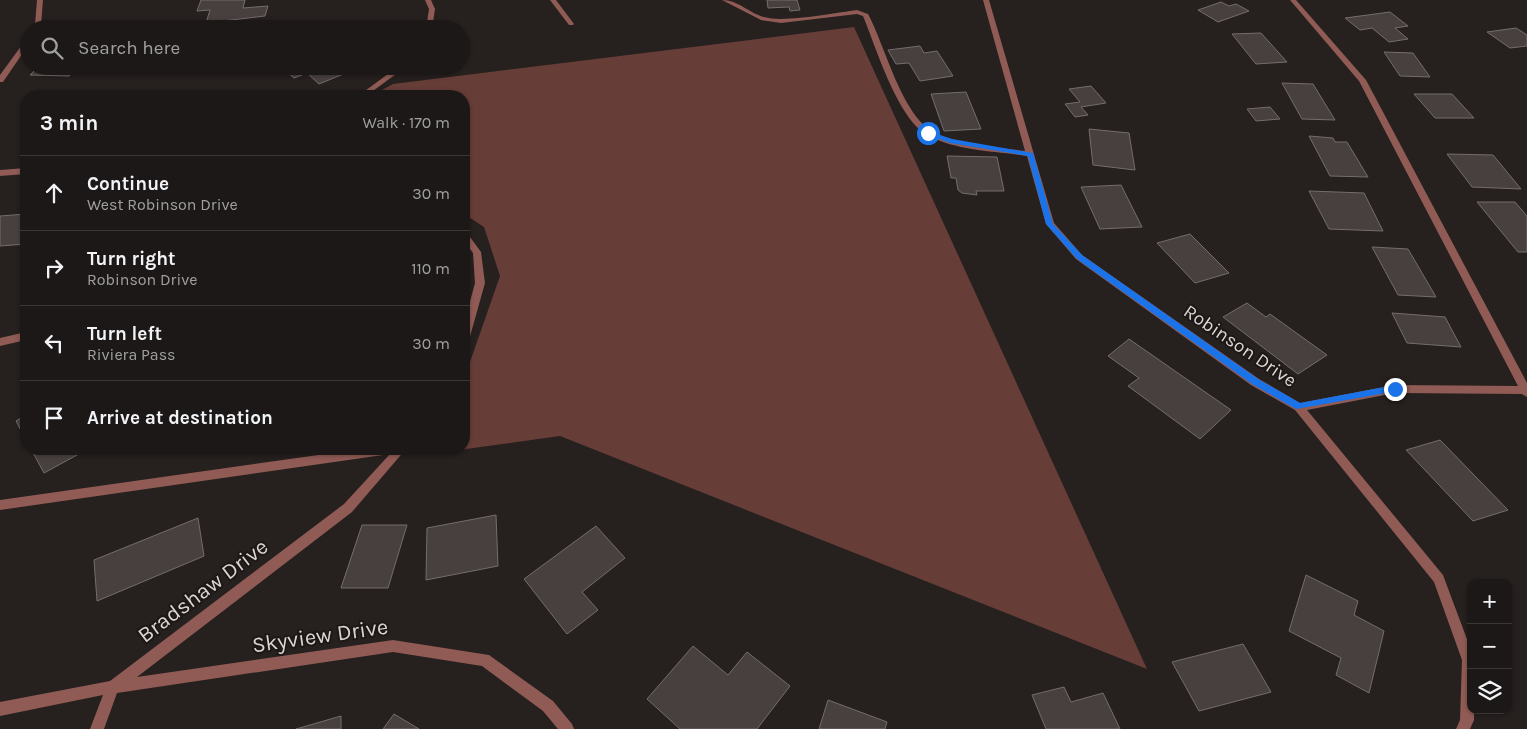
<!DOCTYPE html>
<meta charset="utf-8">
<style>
:root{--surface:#1c1817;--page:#252120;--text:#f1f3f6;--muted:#a0a0a1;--line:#3a3736}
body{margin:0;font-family:Karla,sans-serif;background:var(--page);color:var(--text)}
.controls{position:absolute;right:15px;bottom:15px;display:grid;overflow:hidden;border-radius:10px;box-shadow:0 1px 4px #0004}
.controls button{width:45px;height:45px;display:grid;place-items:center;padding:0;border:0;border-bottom:1px solid var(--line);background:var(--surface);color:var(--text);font:25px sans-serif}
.stop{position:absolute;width:15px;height:15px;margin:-11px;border:4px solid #1a73e8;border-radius:50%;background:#fff}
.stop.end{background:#1a73e8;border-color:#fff;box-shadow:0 1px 5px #0008}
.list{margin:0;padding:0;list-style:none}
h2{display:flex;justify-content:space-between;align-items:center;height:65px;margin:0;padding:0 20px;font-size:21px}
h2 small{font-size:16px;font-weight:400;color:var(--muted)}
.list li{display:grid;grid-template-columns:32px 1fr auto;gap:15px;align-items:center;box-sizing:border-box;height:75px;padding:0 20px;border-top:1px solid var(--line)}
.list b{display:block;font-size:19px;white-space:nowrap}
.list p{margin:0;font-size:16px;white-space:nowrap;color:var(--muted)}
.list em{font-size:16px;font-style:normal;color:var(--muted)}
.icon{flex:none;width:28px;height:28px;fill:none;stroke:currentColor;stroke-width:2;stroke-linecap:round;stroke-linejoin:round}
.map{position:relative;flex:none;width:1527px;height:729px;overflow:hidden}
.search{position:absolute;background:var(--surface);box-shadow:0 1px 4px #0004;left:20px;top:20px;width:450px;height:55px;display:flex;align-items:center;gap:12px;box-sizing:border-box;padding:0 18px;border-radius:28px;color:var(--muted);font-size:19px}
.panel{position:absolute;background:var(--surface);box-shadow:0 1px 4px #0004;left:20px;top:90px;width:450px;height:365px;border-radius:20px}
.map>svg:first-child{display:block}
.green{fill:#663d37}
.building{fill:#47403f;stroke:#756d6c}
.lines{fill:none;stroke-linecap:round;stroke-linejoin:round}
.street{fill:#905b54;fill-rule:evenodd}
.route{fill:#1a73e8}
.labels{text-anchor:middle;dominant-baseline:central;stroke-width:4;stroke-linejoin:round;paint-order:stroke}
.street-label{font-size:19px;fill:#dbd6d5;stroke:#1d1716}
.near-street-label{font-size:22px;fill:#dbd6d5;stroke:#1d1716}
</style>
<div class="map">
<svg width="1527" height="729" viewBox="0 0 1527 729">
<rect width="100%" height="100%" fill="#26201f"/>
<!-- green -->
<path class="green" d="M854 27 1147 669 560 436 437 453 439 449H464V379L500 276 484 227 464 214V96H371L393 84Z"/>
<!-- building -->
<g class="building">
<path d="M201 0H245L243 8 268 6 265 16 206 23 210 10 197 11Z"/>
<path d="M767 0H797L800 10 790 11 789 7 768 8Z"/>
<path d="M1221 2 1229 6 1236 4 1249 11 1218 22 1198 10Z"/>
<path d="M1390 12 1408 26 1395 28 1408 39 1389 42 1372 28 1360 30 1345 18Z"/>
<path d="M1516 28 1527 35V46L1510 48 1487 32Z"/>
<path d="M1261 33 1287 62 1256 64 1232 34Z"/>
<path d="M920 46 924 53 937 51 953 76 920 81 909 63 896 64 888 50Z"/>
<path d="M1384 52 1413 53 1430 77 1400 76Z"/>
<path d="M39 66H79L69 76 30 75Z"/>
<path d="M280 66H339L346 73 319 84 307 73 294 78Z"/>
<path d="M1282 83 1313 84 1335 120 1302 119Z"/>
<path d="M1091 86 1106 103 1081 107 1088 115 1075 117 1065 104 1080 102 1069 89Z"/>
<path d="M966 92 981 129 944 131 931 94Z"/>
<path d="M1414 94H1452L1474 118H1435Z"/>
<path d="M1270 107 1280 119 1256 121 1247 109Z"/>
<path d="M1089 129 1129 133 1135 170 1093 165Z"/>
<path d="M1309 136 1333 138 1335 142H1347L1368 177 1330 176Z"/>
<path d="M1447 154 1493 155 1521 189 1472 187Z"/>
<path d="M947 156 997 157 1004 191H976L977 195 962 193 958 190 956 178H951Z"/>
<path d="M1121 185 1142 227 1100 229 1081 187Z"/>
<path d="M1309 191 1364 193 1383 231 1329 229Z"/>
<path d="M1477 202H1515L1527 216V252H1518Z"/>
<path d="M26 214V244L0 246V216Z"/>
<path d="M1190 234 1229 273 1195 283 1157 243Z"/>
<path d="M1372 247 1408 249 1436 297 1398 295Z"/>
<path d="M1247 303 1266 317 1270 314 1327 355 1298 374 1223 317Z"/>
<path d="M1392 313 1445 317 1461 347 1407 343Z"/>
<path d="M1129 339 1231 410 1200 439 1128 386 1139 378 1108 356Z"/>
<path d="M26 415V440L16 421Z"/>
<path d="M1440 440 1508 510 1473 521 1406 450Z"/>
<path d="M31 449H88L44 473Z"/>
<path d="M496 515 498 566 426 580 427 528Z"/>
<path d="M198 518 204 556 97 601 94 560Z"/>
<path d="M362 525H407L388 588H341Z"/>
<path d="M596 526 625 558 582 592 598 610 567 634 524 579Z"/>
<path d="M1306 575 1358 601 1354 615 1384 631 1369 693 1336 675 1341 658 1289 631Z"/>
<path d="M1243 644 1271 692 1199 711 1172 662Z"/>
<path d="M693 646 728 675 747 652 790 686 757 729H680L647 699Z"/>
<path d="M1064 687 1071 702 1103 693 1120 729H1046L1032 695Z"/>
<path d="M828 700 887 722 885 729H819Z"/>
<path d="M394 714 419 729H383Z"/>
<path d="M341 716V729H296Z"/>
</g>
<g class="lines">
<!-- street -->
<g class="street">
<path d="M37 0H43L41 25 40 29H33L35 25Z"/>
<path d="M425 0H431L435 9 432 29H426L429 9Z"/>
<path d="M550 0H556L574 24 573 25H569Z"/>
<path d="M722 0C738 0 749 13 764 17 783 23 835 13 857 10L868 14C885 45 902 117 935 133 962 146 995 147 1025 151L983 0H989L1054 223 1082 255 1259 379 1300 403 1395 385 1518 386 1359 81 1290 0H1296L1366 80 1527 383V397L1522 394 1395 393 1307 410 1443 575 1471 650V710H1474V720L1470 729H1456L1460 720 1462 660 1434 582 1295 410 1251 385 1076 259 1046 224 1027 156C995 151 958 151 929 136 898 121 876 47 863 16L857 14 781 23 761 20Z"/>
<path d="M29 37V44L3 82H0V75L27 38Z"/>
<path d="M399 66H407L366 96H358Z"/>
<path d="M26 168V174L0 176V170Z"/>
<path d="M464 232 467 233 481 252 485 283 469 340 464 344V324L475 283 473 253 464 241Z"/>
<path d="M26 332V340L0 346V338Z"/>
<path d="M361 449H406L352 512 137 677 393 640 489 655 553 701 572 724 574 729H558L543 711 482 666 393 652 117 693 104 729H90L103 695 0 716V702L110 681 344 504 390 454 0 510V500Z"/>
</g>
</g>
<!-- route -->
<path class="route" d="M928 131 952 139 1033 153 1053 224 1082 255 1258 379 1300 403 1395 385 1399 389 1398 391 1296 409 1252 384 1077 259 1046 224 1028 156 950 143 926 134Z"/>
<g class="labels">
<!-- street labels -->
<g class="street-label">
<text transform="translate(1240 346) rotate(34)">Robinson Drive</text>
</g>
<!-- near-street labels -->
<g class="near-street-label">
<text transform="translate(203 591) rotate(-37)">Bradshaw Drive</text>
<text transform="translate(320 636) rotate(-8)">Skyview Drive</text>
</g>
</g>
</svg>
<div class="controls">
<button>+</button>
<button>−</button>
<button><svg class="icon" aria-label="layers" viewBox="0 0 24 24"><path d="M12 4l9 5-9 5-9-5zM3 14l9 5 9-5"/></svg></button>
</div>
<div class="stop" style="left:928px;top:133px"></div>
<div class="stop end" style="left:1395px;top:389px"></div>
<div class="search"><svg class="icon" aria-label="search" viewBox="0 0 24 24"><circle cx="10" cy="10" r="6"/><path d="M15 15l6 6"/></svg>Search here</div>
<section class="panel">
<h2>3 min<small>Walk · 170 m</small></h2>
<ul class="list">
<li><svg class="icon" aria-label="ahead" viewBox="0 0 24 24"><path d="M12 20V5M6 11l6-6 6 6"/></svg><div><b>Continue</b><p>West Robinson Drive</p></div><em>30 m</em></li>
<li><svg class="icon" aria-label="right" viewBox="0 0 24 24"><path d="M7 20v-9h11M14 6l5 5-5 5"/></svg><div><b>Turn right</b><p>Robinson Drive</p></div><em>110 m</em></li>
<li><svg class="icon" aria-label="left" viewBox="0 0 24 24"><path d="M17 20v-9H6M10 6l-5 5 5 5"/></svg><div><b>Turn left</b><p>Riviera Pass</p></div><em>30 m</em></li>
<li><svg class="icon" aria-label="arrive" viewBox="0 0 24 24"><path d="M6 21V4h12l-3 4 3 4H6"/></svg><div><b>Arrive at destination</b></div></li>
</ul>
</section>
</div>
